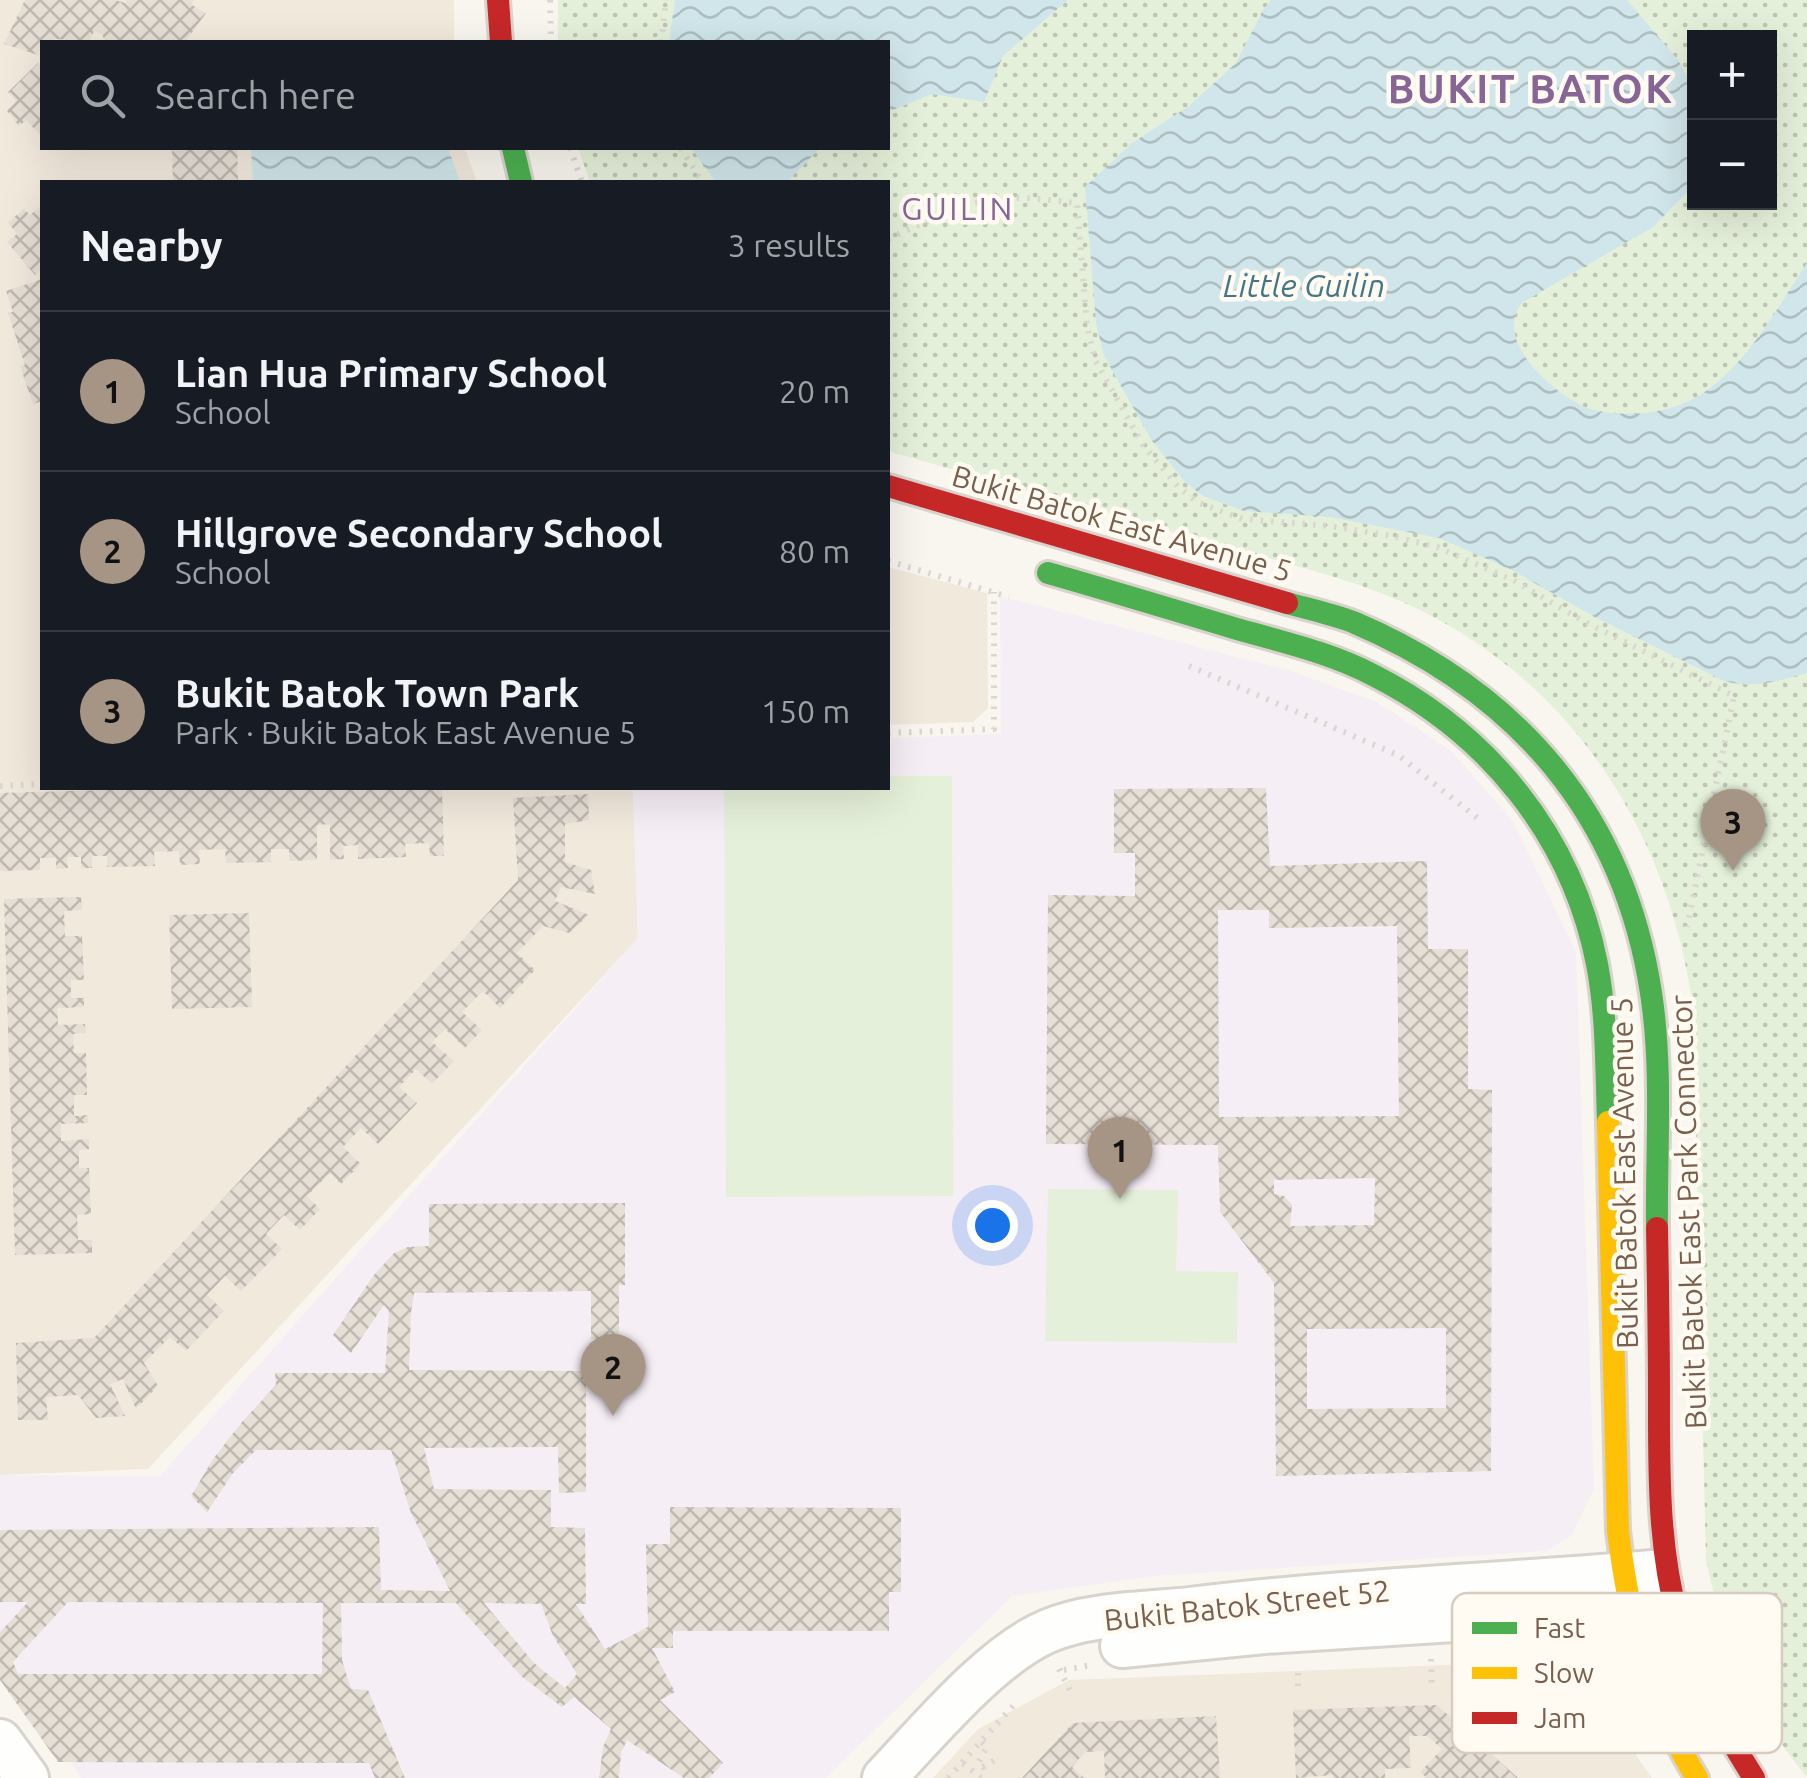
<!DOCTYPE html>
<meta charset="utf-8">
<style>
:root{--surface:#171b24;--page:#20242c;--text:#f1f3f6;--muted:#9ea1a6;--line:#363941;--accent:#a69485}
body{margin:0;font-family:Ubuntu,sans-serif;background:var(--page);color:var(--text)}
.controls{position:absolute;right:30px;top:30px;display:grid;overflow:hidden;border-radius:0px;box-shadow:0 10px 40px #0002}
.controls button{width:90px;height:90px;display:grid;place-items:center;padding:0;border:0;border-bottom:2px solid var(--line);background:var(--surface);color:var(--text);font:50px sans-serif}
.you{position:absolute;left:992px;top:1225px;width:35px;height:35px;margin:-25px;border:8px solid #fff;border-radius:50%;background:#1a73e8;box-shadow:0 0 0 15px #1a73e833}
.badge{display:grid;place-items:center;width:65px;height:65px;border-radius:50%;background:var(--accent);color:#111;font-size:32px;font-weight:700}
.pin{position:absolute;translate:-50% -82px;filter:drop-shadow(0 2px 5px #0008)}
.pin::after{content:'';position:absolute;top:52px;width:35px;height:30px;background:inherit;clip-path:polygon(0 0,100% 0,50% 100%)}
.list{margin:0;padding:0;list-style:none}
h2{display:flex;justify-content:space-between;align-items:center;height:130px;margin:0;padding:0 40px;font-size:42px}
h2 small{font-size:32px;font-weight:400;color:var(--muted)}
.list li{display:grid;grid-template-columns:65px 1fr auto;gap:30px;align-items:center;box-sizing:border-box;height:160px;padding:0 40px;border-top:2px solid var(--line)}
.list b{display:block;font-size:38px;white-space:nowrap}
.list p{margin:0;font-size:32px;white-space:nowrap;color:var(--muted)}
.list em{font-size:32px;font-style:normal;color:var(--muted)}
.icon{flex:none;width:55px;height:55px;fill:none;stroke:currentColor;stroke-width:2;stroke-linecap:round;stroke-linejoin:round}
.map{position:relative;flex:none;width:1807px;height:1778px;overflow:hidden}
.search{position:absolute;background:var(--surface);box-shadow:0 10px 40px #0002;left:40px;top:40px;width:850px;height:110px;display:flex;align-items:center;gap:25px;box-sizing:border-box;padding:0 35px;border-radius:0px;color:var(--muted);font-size:38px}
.panel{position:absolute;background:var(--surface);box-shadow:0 10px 40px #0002;left:40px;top:180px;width:850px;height:610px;border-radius:0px}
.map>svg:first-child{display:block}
.residential{fill:#f2e9dd}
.education{fill:#f6eef5}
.park{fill:url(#park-dots);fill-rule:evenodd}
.garden{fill:#e5f0da}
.water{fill:url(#water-waves)}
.building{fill:url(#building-cross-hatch);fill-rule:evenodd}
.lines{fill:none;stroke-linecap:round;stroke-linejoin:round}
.street-casing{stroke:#d8d3cd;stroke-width:48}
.fast-casing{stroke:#dad3cc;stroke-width:28}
.slow-casing{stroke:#dad3cc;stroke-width:28}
.jam-casing{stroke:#dad3cc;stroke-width:28}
.path{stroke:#dbd6d0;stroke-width:6;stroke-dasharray:2.5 8;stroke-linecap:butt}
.street{stroke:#fefefd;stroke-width:42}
.fast{stroke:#4caf50;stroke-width:22}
.slow{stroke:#ffc107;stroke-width:22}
.jam{stroke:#c62828;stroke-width:22}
.labels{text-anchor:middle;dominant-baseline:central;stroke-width:9;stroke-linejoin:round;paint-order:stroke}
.street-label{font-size:30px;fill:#795f4c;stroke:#fffaf2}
.neighbourhood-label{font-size:32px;letter-spacing:2.5px;fill:#876594;stroke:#fffaf2}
.water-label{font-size:32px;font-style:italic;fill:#437785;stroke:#fffaf2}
.district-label{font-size:40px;font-weight:bold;letter-spacing:2.5px;fill:#876594;stroke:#fffaf2}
.key{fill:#fffaf2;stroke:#d7ccc0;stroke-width:2.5}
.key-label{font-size:28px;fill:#795f4c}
</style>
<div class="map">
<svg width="1807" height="1778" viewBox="0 0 1807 1778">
<defs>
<pattern id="park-dots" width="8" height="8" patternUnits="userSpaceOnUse" patternTransform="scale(2.5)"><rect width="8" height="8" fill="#e5f0da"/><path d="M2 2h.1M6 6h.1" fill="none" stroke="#bec6b3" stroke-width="1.8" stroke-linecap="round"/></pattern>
<pattern id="water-waves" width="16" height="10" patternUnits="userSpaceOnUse" patternTransform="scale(2.5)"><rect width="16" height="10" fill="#d0e6ea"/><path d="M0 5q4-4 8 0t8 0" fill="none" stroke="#aebec0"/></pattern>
<pattern id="building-cross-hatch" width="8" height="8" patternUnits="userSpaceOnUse" patternTransform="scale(2.5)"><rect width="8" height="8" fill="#e6dfd6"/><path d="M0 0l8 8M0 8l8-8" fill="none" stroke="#bfb8b0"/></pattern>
</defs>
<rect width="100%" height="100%" fill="#f9f6ef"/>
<!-- residential -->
<g class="residential">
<path d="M0 0H454V42H42V148H465L477 182H42V788H633L638 938 148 1469 0 1475Z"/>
<path d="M888 567 987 593 988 708 973 722 888 725Z"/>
<path d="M1595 1659 1635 1754 1652 1778H933L978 1729 1069 1680Z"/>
</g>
<!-- education -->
<path class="education" d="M1000 596 1288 670 1377 702 1451 751 1513 821 1576 952 1594 1489 1571 1536 1547 1551 1155 1576 1012 1596 826 1778H81L23 1686 0 1661V1475L160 1476 638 938 633 788H888V738L1001 734Z"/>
<!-- park -->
<path class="park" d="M558 0H1807V1777C1753 1714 1723 1641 1706 1560L1693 1006C1668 834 1576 686 1416 608 1348 576 1272 560 1200 540 1096 510 992 481 888 451V182H590L578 148H888V42H558ZM1694 38H1770V202H1694Z"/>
<!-- garden -->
<g class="garden">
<path d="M888 776H952L953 1196 726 1197 724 788H888Z"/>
<path d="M1048 1189 1178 1190 1176 1271 1238 1272 1237 1343 1045 1341Z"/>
</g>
<!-- water -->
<g class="water">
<path d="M675 0H1068L1003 56 984 102 932 94 888 112V42H669Z"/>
<path d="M1271 0H1627L1678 60 1694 89V185L1653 227 1523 302C1489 339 1557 398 1591 409 1617 417 1656 415 1682 404 1739 381 1774 312 1807 263V673C1779 681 1752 689 1724 681L1591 615 1510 569 1439 538 1330 517 1244 511 1203 496 1185 482 1152 441 1104 356 1096 323 1085 187 1132 143 1189 106 1236 63 1263 10Z"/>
<path d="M251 148H448L460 182H253Z"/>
<path d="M691 148H820L787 182H716Z"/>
</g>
<!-- building -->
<g class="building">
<path d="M25 0H116L125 3 127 0H193L192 5 206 13 185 42H105L102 34 94 31 89 42 56 39 42 42 38 55 4 44Z"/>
<path d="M38 63 42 66V137L26 120 19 126 7 111 16 101 8 92Z"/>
<path d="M172 148H237L238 182H173Z"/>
<path d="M42 205V274L40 271 35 275 7 242 17 234 8 222 24 209 30 215Z"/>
<path d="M42 279V401L33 404 20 366 25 365 8 313 13 312 6 291Z"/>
<path d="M179 788H442L444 856H430L429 843 405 844 406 857 358 859V845L343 846 344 859 330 860V824L317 825V860L289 861V849H271V862L226 863 225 849 199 850 200 864 180 865 179 851 154 852 155 866 107 867V856H92V868H81V857H67L68 868 56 869V858H40V870L0 871V793Z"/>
<path d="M1266 788 1270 866 1427 861 1428 949H1468V1089L1492 1090 1491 1471 1276 1476 1274 1283 1220 1212 1218 1145 1046 1144 1048 895 1135 896V853H1114V789ZM1218 910H1269V928L1397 926 1399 1116 1219 1117ZM1375 1178 1374 1225 1290 1226 1292 1205 1284 1196 1274 1194V1180ZM1446 1328V1408L1307 1409V1329Z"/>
<path d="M588 794 589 820 565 824V862L591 870 595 894 561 887 555 901 589 915 569 933 543 926 517 953 535 970 500 1008 483 991 462 1012 482 1030 465 1048 445 1029 432 1042 454 1061 432 1084 416 1069 399 1087 417 1103 378 1144 361 1128 343 1147 361 1164 341 1184 330 1173 307 1196 320 1209 300 1230 284 1215 266 1234 282 1249 241 1291 225 1276 207 1295 224 1311 186 1351 170 1337 144 1363 158 1386 136 1409 123 1379 110 1384 125 1416 96 1418 78 1395 46 1397 48 1420H18L16 1343 94 1338 518 880 513 798Z"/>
<path d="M81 897 82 910 64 911 65 936H82L84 980H71V998H84V1007L57 1008 58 1025 85 1024 86 1033 73 1034 74 1053H86L87 1095H74V1116L88 1115V1123L61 1124V1141L89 1139V1149L79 1150V1168H89L91 1214 77 1215 78 1240H92V1253L15 1255 4 899Z"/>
<path d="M249 913 252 1007 172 1009 169 915Z"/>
<path d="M625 1203V1285H619V1339H591V1291L414 1293 411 1312 409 1370 586 1371V1492L559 1493 558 1447 424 1448 434 1489 551 1490V1527L585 1528 586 1604H576L605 1649 648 1627 646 1544H670V1507L901 1508V1592H889V1631H673V1648H652L675 1692 660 1700 723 1763 709 1778H684L627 1740 621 1753 619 1778H599L603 1747 611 1729 574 1697 562 1707 521 1676 456 1603H341L342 1660 351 1689 368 1690 405 1778H375L369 1763 58 1762 0 1680V1632L28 1602H0V1530L379 1527 381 1590 450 1591 411 1513 391 1450H256L233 1473 207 1512 191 1496 213 1459 241 1423 276 1385 275 1373H385L389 1311 384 1305 351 1353 333 1335 374 1275 394 1253 408 1247 429 1246V1204ZM68 1602 323 1603 322 1674H18L13 1662ZM484 1603 541 1604 553 1636 577 1674 565 1688 534 1663Z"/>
<path d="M1437 1705 1518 1778H1427L1420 1772 1442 1749 1427 1736H1409L1411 1768 1385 1769V1778H1333V1775L1296 1778 1293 1710Z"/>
<path d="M1216 1716 1220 1778H1105L1104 1751 1085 1752 1072 1767 1084 1778H1022L1073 1723Z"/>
</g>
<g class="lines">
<defs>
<g id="street">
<path d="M1122 1646 1264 1632 1660 1607"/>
<path d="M0 1741 27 1778"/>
<path d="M884 1778C927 1733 991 1655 1048 1631 1090 1613 1144 1614 1190 1609 1344 1590 1499 1585 1653 1572"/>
</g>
<g id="fast">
<path d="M513 148 521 182"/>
<path d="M1048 573C1111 591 1174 610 1237 629 1283 642 1331 653 1373 675 1488 733 1572 836 1597 964 1607 1016 1606 1069 1608 1122"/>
<path d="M1287 603C1309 609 1332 614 1353 622 1518 692 1624 815 1651 993 1663 1070 1656 1151 1657 1228"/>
</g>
<path id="slow" d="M1608 1122 1618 1531C1629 1620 1649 1701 1697 1778"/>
<g id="jam">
<path d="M498 0 501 42"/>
<path d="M888 486 1287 603"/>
<path d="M1657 1228C1658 1284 1659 1341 1659 1397 1659 1471 1658 1547 1678 1619 1694 1676 1722 1728 1754 1778"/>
</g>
</defs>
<!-- street casing -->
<use href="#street" class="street-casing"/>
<!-- fast casing -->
<use href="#fast" class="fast-casing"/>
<!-- slow casing -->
<use href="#slow" class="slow-casing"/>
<!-- jam casing -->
<use href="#jam" class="jam-casing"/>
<!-- path -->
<g class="path">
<path d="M550 0 551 42"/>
<path d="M661 42 666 0"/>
<path d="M570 148 582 182"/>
<path d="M681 148 702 182"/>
<path d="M888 239C919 225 949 209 983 201 1013 194 1046 200 1077 203L1087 326 1095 360 1143 445 1178 487 1199 503 1243 519 1330 526 1392 536 1437 547 1513 580 1585 622 1734 696 1687 927"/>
<path d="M888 561 1009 597"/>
<path d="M1189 666 1398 755 1480 820"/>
<path d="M888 733 994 729V592"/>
<path d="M0 786 42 784"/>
<path d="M1431 1659 1432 1687"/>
<path d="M1059 1669 1070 1690"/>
<path d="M1064 1670 1091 1665"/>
<path d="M1298 1686V1667"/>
<path d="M1510 1699 1526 1652"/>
<path d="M982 1742 987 1747 978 1763 983 1767 1000 1757"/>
<path d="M963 1763 981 1778"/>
<path d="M948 1778 1013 1706"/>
</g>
<!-- street -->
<use href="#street" class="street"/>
<!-- fast -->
<use href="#fast" class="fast"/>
<!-- slow -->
<use href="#slow" class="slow"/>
<!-- jam -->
<use href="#jam" class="jam"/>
</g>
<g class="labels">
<!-- street labels -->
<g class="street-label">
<text transform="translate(1122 523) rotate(16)">Bukit Batok East Avenue 5</text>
<text transform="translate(1624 1173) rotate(-91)">Bukit Batok East Avenue 5</text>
<text transform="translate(1688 1212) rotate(-92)">Bukit Batok East Park Connector</text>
<text transform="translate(1247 1605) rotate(-6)">Bukit Batok Street 52</text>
</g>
<!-- neighbourhood labels -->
<g class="neighbourhood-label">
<text x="958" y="208">GUILIN</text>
</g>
<!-- water labels -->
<g class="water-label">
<text x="1304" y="285">Little Guilin</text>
</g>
<!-- district labels -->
<g class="district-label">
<text x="1531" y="88">BUKIT BATOK</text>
</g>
</g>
<!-- legend -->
<rect x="1452" y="1593" width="330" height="160" rx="15" class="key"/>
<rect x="1472" y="1622" width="45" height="12" fill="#4caf50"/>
<rect x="1472" y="1667" width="45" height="12" fill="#ffc107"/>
<rect x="1472" y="1712" width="45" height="12" fill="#c62828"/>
<g class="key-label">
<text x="1534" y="1638">Fast</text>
<text x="1534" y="1683">Slow</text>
<text x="1534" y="1728">Jam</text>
</g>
</svg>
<div class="controls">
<button>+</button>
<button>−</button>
</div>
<div class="you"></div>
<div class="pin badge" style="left:1120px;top:1199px">1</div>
<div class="pin badge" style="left:613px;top:1416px">2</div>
<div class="pin badge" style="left:1733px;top:871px">3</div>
<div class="search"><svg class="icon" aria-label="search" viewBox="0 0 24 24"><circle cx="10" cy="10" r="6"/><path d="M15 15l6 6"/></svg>Search here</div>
<section class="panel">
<h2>Nearby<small>3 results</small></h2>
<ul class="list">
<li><span class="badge">1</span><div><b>Lian Hua Primary School</b><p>School</p></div><em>20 m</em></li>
<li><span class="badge">2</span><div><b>Hillgrove Secondary School</b><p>School</p></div><em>80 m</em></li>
<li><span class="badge">3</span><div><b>Bukit Batok Town Park</b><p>Park · Bukit Batok East Avenue 5</p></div><em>150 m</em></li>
</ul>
</section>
</div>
